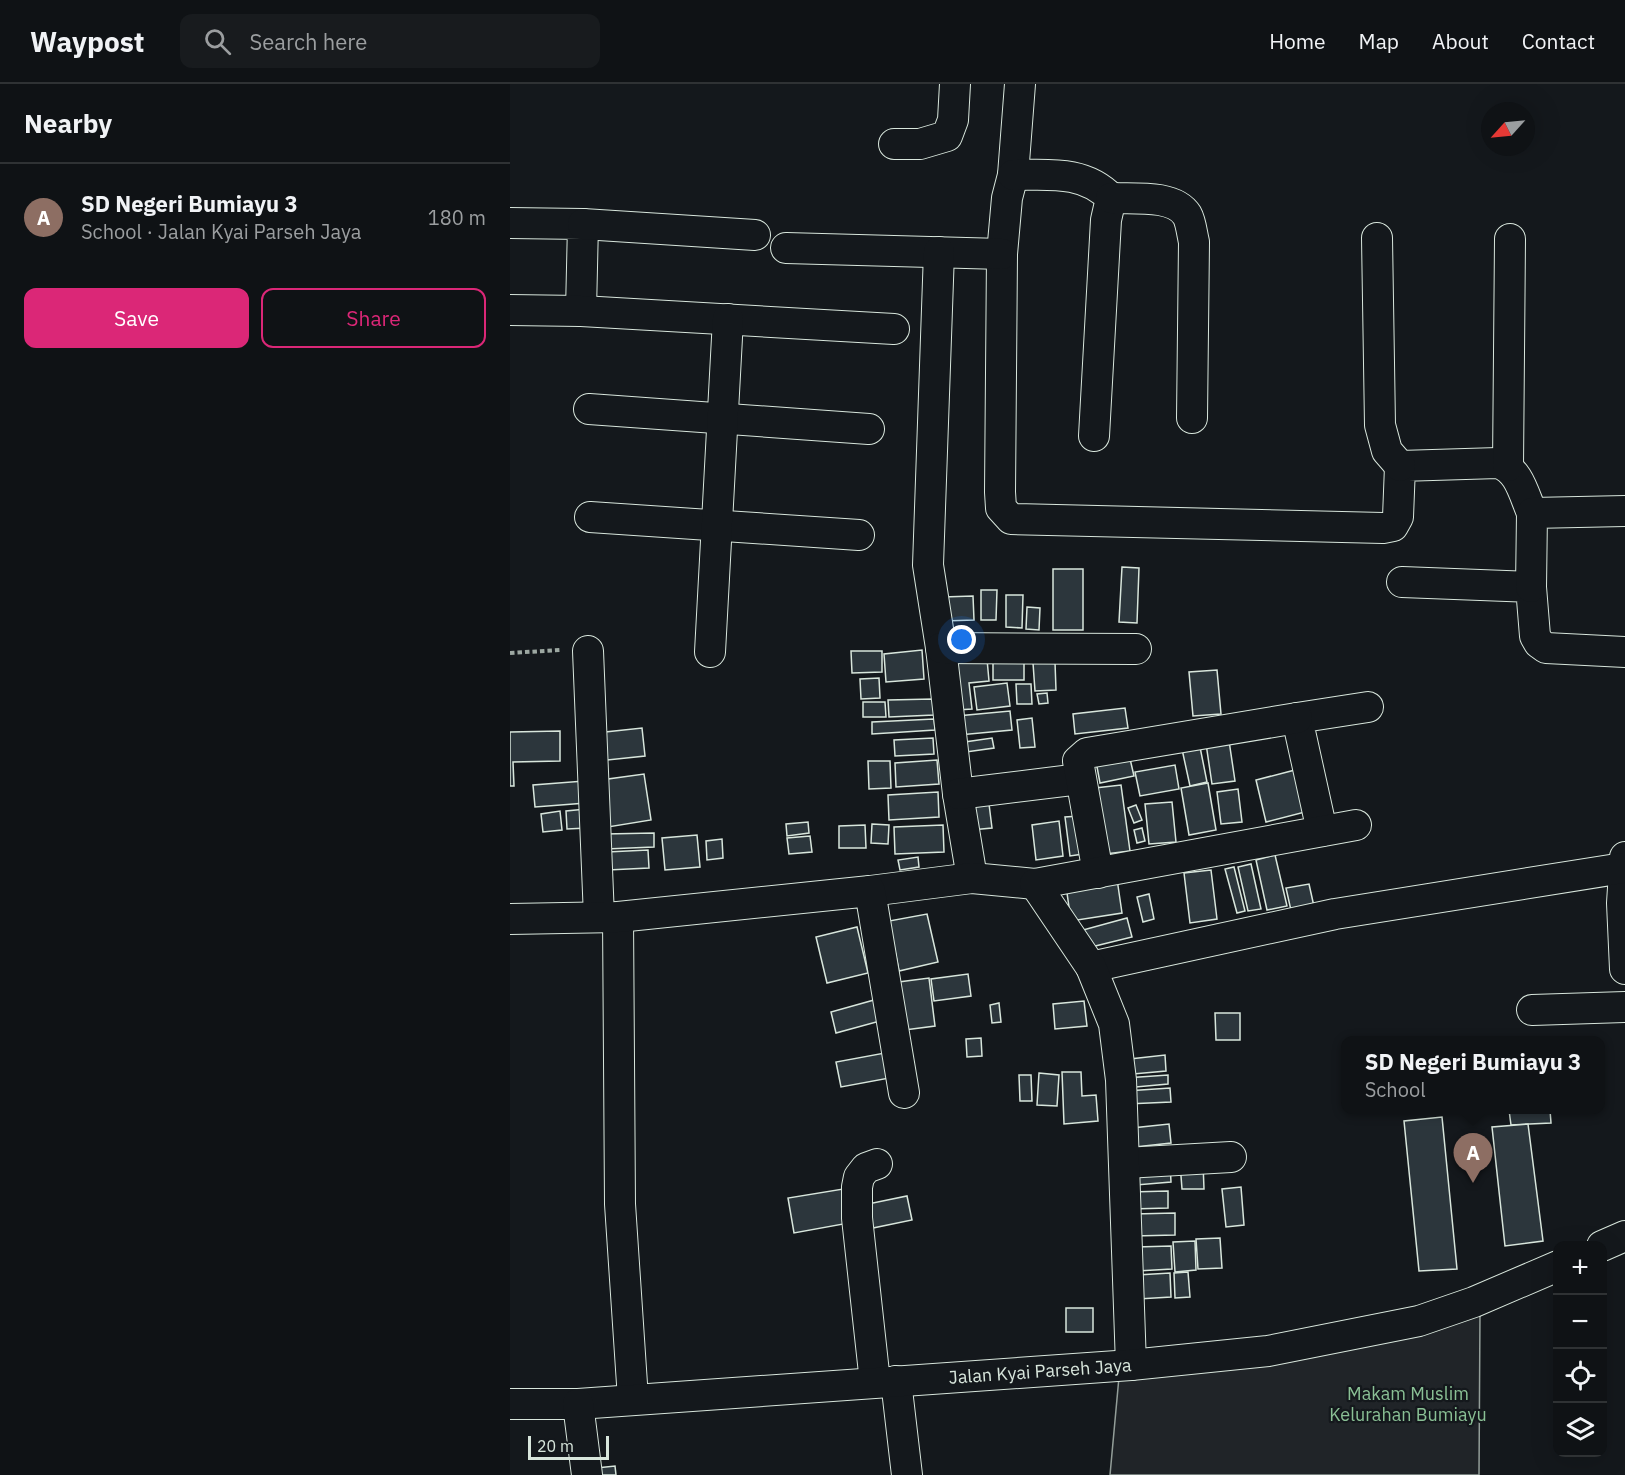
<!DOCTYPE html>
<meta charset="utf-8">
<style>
:root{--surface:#0f1215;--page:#181b1e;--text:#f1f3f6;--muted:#9b9ea0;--line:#2f3234;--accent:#db2777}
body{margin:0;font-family:"IBM Plex Sans",sans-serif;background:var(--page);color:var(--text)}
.controls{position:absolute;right:18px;bottom:18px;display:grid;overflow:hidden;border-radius:12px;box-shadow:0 6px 24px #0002}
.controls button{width:54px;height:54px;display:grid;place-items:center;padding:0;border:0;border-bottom:2px solid var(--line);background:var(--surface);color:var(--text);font:30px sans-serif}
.compass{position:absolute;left:971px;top:18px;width:54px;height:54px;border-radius:50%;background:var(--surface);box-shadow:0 6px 24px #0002;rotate:243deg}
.scale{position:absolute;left:18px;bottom:15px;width:81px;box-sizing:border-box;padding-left:6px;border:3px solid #d8e6dc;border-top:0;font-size:16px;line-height:21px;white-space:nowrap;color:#d8e6dc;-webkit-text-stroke:4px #14181c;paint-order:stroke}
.you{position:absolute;left:452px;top:556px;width:21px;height:21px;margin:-15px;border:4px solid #fff;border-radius:50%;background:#1a73e8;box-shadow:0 0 0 9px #1a73e833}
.badge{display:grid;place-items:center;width:39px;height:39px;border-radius:50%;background:var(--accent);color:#fff;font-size:20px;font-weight:700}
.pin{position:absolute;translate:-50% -50px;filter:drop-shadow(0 2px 3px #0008)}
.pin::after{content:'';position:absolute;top:32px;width:21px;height:18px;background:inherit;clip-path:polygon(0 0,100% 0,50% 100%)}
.popup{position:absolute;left:831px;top:952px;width:264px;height:78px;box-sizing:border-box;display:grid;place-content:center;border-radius:12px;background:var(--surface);filter:drop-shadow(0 2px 4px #0005);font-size:20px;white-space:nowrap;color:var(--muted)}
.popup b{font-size:22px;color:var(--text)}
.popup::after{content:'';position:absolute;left:50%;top:100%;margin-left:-12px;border:12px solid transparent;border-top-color:var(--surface)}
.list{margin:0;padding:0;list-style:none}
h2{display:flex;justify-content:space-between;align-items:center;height:78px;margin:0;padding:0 24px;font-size:26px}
h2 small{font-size:20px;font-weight:400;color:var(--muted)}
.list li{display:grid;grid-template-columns:39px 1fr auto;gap:18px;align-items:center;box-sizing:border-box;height:108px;padding:0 24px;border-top:2px solid var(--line)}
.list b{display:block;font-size:22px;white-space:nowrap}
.list p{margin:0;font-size:20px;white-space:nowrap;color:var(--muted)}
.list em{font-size:20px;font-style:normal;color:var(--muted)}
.actions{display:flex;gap:12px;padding:18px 24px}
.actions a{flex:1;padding:14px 0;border:2px solid var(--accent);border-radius:12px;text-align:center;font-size:21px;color:var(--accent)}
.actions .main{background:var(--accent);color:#fff}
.icon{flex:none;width:33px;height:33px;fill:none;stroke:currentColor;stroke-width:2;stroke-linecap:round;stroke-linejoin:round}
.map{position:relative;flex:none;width:1115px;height:1391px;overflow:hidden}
header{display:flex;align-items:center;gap:36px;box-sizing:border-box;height:84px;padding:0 30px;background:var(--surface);border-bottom:2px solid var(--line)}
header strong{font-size:28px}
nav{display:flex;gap:33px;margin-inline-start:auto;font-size:21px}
.search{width:420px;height:54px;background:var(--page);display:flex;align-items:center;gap:15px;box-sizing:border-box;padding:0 21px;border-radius:12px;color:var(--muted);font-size:22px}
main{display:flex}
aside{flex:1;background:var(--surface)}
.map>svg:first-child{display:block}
.green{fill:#202428;stroke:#939e99;stroke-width:1.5}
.building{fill:#2c363c;stroke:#d8e6dc;stroke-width:1.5}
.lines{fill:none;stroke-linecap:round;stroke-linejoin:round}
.minor-casing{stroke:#d8e6dc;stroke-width:32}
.path{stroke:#9da8a2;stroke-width:4;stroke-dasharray:4.5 3;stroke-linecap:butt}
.minor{stroke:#14181c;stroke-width:30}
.labels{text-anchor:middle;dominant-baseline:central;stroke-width:4.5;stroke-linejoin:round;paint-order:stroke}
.street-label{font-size:18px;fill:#d8e6dc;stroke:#14181c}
.park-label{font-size:18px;fill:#8ac095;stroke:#14181c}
</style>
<header>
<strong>Waypost</strong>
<div class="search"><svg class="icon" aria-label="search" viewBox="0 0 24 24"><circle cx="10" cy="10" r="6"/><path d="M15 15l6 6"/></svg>Search here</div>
<nav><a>Home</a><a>Map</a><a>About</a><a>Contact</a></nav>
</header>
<main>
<aside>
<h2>Nearby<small></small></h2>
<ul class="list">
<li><span class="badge" style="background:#8d6e63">A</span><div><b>SD Negeri Bumiayu 3</b><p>School · Jalan Kyai Parseh Jaya</p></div><em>180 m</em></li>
</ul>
<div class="actions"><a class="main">Save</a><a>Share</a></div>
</aside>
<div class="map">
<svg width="1115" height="1391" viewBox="0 0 1115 1391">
<rect width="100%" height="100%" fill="#14181c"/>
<!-- green -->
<path class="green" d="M970 1227 969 1391H600L609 1293Z"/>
<!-- building -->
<g class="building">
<path d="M612 483 629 484 627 539 609 538Z"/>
<rect x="543" y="485" width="30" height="61"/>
<path d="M471 506H487L486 536H471Z"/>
<path d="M496 511H513L512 544 496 543Z"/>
<path d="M463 512 464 536 434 537 433 513Z"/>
<path d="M517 523 530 524 529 546 516 545Z"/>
<path d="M412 566 414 595 376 598 374 570Z"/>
<path d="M341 567H372V588L342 589Z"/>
<path d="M477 575 479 597 459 599 462 625 447 626 443 578Z"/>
<rect x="483" y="578" width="31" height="18"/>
<path d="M545 578 546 606 525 607 523 579Z"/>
<path d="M707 586 711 630 683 632 679 588Z"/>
<path d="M369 594 370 614 351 615 350 595Z"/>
<path d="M497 599 500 622 467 626 464 603Z"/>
<path d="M506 600H521L522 620H507Z"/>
<path d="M537 609 538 619 529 620 527 610Z"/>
<path d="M423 615 424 631 379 633 378 616Z"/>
<path d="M353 618H375L376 633H353Z"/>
<path d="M615 624 618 644 565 650 563 630Z"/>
<path d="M500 627 502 646 449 651 447 632Z"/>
<path d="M522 634 525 663 510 664 507 636Z"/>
<path d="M424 635 425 646 362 650V638Z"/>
<path d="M132 644 135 672 88 677 86 649Z"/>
<path d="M50 647V677L3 678 4 702H0V648Z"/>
<path d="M718 650 725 697 702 700 695 653Z"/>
<path d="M688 653 697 698 680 702 670 656Z"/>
<path d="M423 654 424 670 385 672 384 656Z"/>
<path d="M482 654 484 664 449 669 448 659Z"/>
<path d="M618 666 624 692 590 699 585 672Z"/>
<path d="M427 676 429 700 386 703 385 679Z"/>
<path d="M358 677H380L381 704 359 705Z"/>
<path d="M665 681 669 705 630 712 625 688Z"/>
<path d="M785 686 795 728 756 738 746 696Z"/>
<path d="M134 690 141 736 98 743 91 696Z"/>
<path d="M74 697 76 719 25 723 23 701Z"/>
<path d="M698 699 706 746 679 751 671 704Z"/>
<path d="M611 701 620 767 595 770 585 704Z"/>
<path d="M728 705 732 738 711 740 707 708Z"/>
<path d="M428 708 429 733 379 736 378 711Z"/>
<path d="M478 712 482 744 461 746 456 714Z"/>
<path d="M662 718 666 758 639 760 635 720Z"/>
<path d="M626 721 632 736 624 739 618 724Z"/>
<path d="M76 725 77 744 57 745 56 727Z"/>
<path d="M50 727 52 746 33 748 31 730Z"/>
<path d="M569 732 573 770 560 772 555 733Z"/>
<path d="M549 737 553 772 526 776 522 741Z"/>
<path d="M298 738 299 749 277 752 276 740Z"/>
<path d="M362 740 379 741 378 760 361 759Z"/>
<path d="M355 741 356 764H329V742Z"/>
<path d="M433 741 434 768 385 770 384 743Z"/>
<path d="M632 744 635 757 627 759 624 746Z"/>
<path d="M144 749V763L96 765 95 750Z"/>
<path d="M187 751 190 783 155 786 152 754Z"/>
<path d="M300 752 302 768 279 770 277 754Z"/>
<path d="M212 755 213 774 197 776 196 757Z"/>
<path d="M138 766 139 784 98 786 97 768Z"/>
<path d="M765 771 777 822 757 826 746 776Z"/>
<path d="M408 773 409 783 390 786 388 776Z"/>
<path d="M741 780 751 825 738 827 728 783Z"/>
<path d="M724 783 735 827 727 829 715 785Z"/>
<path d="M701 786 707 835 680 839 674 789Z"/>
<path d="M607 795 612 829 561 837 556 802Z"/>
<path d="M799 800 805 827 782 831 776 804Z"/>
<path d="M639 810 644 835 633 838 627 813Z"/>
<path d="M417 830 428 878 389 887 379 837Z"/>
<path d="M617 834 622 853 577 864 573 846Z"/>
<path d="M347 843 358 889 317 899 306 853Z"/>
<path d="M458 890 461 912 424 917 421 895Z"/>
<path d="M419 894 425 942 387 947 381 899Z"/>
<path d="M364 916 370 937 326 949 321 928Z"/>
<path d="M574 917 577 942 545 945 543 920Z"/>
<path d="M489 919 491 938 482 939 480 921Z"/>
<path d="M705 929H730V956H706Z"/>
<path d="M471 954 472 972 457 973 456 955Z"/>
<path d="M380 968 385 993 331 1003 326 978Z"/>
<path d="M655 971 656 987 612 991 611 976Z"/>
<path d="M552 988H571L572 1012 586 1011 588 1037 554 1040Z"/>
<path d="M529 989 549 991 547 1022 527 1021Z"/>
<path d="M509 991H521L522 1017H510Z"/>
<path d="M658 991V1000L615 1004V994Z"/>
<path d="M660 1004 661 1018 617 1020 616 1007Z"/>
<path d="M999 1026H1040L1041 1039 1001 1041Z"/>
<path d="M932 1033 947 1185 909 1187 894 1037Z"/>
<path d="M659 1040 661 1059 625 1063 622 1044Z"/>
<path d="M1018 1040 1033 1157 995 1162 982 1043Z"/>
<path d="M660 1079 661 1098 626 1101 624 1082Z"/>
<path d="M670 1079H693L694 1105H672Z"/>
<path d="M731 1103 734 1141 716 1143 712 1105Z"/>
<path d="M333 1105 339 1139 284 1149 278 1114Z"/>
<path d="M658 1107V1124L621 1125 620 1108Z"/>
<path d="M397 1112 402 1136 358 1145 353 1121Z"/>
<path d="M665 1129V1151L624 1152V1130Z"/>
<path d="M710 1154 712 1184 688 1185 686 1155Z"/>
<path d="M685 1157 686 1186 665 1188 663 1158Z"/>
<path d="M661 1162 662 1185 627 1187 626 1163Z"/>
<path d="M678 1188 680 1213 665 1214 664 1189Z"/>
<path d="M660 1189 661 1213 628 1215 627 1191Z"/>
<rect x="556" y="1224" width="27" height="24"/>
<path d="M105 1382 106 1391H78L77 1385Z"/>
</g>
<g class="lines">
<defs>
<g id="minor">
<path d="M510 0 503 91 497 114 492 170 490 408 491 424 501 435 873 444 883 442 888 433 890 382 988 379C1009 385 1014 411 1022 429"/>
<path d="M384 60H410L437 52 443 36 445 0"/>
<path d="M503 91C539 91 574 86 601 114L596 136 584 352"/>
<path d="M601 114C622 115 664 110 677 131 681 138 682 150 684 158L682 334"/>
<path d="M0 139 73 140 71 227"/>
<path d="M73 140 245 151"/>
<path d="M867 154 870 341 877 367 890 382"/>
<path d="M276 164 492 170"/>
<path d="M429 168 418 481 431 564 448 710 462 794"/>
<path d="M0 226 71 227 384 245"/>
<path d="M79 325 359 345"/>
<path d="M998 382 1000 155"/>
<path d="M80 433 349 451"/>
<path d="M892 498 1021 503 1025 552 1029 559 1036 564 1115 568"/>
<path d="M1021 503 1022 429 1115 427"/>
<path d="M431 564 626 565"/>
<path d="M78 567 89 833"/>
<path d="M200 568 218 235"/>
<path d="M448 710 570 695"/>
<path d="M812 747 787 634 858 623"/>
<path d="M1115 773 1112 819 1115 885"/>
<path d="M588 789 568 677 577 669 787 634"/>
<path d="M360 807 462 794 525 800"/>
<path d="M108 833 110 1120 123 1315"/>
<path d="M0 835 108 833 360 807 394 1009"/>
<path d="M581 883 825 830 1113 784"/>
<path d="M1022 926 1115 923"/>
<path d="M615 1079 721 1073"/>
<path d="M1092 1162 1115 1152"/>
<path d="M621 1281 611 996 604 940 581 883 525 800 846 741"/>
<path d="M386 1297 397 1391"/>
<path d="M365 1298 347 1134V1103L349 1093 356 1084 367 1080"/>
<path d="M0 1320H68L621 1281 758 1267 909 1237 964 1218 1048 1182"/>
<path d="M68 1320 77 1391"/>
</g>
</defs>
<!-- minor casing -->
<use href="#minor" class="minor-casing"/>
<!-- path -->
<path class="path" d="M0 569 50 566"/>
<!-- minor -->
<use href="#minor" class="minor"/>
</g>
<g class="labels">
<!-- street labels -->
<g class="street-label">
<text transform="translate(530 1287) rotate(-4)">Jalan Kyai Parseh Jaya</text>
</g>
<!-- park labels -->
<g class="park-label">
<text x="898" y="1309">Makam Muslim<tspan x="898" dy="21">Kelurahan Bumiayu</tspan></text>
</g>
</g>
</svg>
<div class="controls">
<button>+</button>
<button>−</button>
<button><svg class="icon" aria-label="locate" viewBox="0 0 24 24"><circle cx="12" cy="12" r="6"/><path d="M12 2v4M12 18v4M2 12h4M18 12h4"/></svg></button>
<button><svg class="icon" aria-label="layers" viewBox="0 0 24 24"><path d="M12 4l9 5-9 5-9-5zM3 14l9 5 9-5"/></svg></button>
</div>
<svg class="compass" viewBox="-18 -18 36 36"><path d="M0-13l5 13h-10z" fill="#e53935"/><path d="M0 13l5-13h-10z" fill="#9b9ea0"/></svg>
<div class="scale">20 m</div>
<div class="you"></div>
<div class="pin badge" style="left:963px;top:1099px;background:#8d6e63">A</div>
<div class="popup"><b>SD Negeri Bumiayu 3</b>School</div>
</div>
</main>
